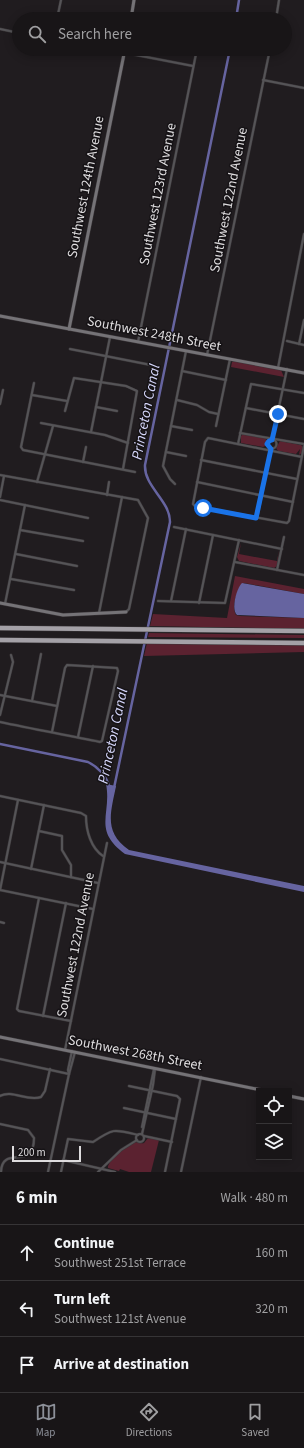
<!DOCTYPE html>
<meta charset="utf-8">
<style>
:root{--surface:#181517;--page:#211e20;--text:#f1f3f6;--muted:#9f9fa1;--line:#363436;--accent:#8c9099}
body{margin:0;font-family:"Source Sans 3",sans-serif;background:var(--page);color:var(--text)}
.controls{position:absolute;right:12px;bottom:12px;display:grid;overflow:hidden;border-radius:0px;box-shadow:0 2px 10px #0003}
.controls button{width:36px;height:36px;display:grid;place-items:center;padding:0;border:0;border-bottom:1px solid var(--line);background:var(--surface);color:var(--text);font:20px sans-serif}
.scale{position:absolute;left:12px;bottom:10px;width:69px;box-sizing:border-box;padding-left:4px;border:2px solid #dedcde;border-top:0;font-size:11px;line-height:14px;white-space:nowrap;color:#dedcde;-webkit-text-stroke:3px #161316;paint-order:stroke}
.stop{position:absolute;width:12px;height:12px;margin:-9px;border:3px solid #1a73e8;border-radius:50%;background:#fff}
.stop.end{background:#1a73e8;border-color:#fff;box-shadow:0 1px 4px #0008}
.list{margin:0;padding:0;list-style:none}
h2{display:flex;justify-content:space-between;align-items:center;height:52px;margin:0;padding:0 16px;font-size:17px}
h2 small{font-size:13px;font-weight:400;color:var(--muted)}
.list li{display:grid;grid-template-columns:26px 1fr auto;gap:12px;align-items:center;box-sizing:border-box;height:56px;padding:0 16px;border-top:1px solid var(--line)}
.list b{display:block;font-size:15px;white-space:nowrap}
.list p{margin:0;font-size:13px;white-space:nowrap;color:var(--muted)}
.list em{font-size:13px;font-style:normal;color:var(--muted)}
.icon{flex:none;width:22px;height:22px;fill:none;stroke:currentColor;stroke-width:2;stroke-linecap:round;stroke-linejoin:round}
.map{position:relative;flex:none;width:304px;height:1172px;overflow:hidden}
.search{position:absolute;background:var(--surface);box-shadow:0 2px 10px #0003;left:12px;right:12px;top:12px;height:44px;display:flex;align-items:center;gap:10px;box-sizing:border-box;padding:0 14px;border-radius:22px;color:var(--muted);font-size:15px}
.sheet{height:220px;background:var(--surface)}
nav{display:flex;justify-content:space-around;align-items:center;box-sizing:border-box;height:56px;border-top:1px solid var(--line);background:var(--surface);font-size:11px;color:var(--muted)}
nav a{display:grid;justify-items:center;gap:2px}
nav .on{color:var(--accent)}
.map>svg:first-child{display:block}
.green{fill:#5b2230}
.water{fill:#6664a0}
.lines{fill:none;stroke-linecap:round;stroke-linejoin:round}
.canal{stroke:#6664a0;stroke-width:2.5}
.street-casing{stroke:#3b373a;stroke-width:3}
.secondary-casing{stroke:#3b373a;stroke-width:4}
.highway-casing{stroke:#3b373a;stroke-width:5.5}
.street{stroke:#555457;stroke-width:2}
.secondary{stroke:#757377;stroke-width:3}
.highway{stroke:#a4a1a7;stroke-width:4.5}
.route{stroke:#1a73e8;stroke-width:5}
.labels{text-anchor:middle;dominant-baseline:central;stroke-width:3;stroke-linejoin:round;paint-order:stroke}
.street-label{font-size:14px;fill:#dedcde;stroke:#161316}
.water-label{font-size:15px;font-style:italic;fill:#d4d5f9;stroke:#161316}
</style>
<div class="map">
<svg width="304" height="1172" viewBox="0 0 304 1172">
<rect width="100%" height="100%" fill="#201c1f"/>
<!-- green -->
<g class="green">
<path d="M234 361 281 370 284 377 231 367 232 362Z"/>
<path d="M243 434 265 438 267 441 265 446 263 447 241 443V436Z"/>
<path d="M280 441 301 445 303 447 302 453 299 455 300 449 296 454 278 451 276 448Z"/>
<path d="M241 543 239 554 277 561 279 550 277 566 274 568 239 561 237 557Z"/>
<path d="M235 576 304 589V594L244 583C237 590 231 606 236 615L240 616 304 618V629L150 626 153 614 227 618Z"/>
<path d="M149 633 304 635V638L148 637Z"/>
<path d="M147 643 304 645V652L144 656Z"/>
<path d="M148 1138 159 1140 151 1172H129L120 1169 119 1171 108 1168C107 1161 128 1144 135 1142 139 1142 141 1144 144 1143Z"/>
</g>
<!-- water -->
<g class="water">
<path d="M242 583 304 594V618L237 615C231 610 236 589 242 583Z"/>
<path d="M106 784 116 786C111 812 103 832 129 850L304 886V892L125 854C92 830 112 814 106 784Z"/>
</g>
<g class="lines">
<!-- canal -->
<g class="canal">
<path d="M236 19 239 0"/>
<path d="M0 744 88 762C98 767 107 776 109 787"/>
<path d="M114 788 170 522C170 500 144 487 145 465L230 49"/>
</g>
<defs>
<g id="street">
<path d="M57 19 61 0"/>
<path d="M276 19 279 0"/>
<path d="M0 29 19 33"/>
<path d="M105 49 193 66"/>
<path d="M263 80 304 88"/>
<path d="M287 341 304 345"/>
<path d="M138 342 197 49"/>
<path d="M299 344 304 320"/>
<path d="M70 349 151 365"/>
<path d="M207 355 270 49"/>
<path d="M278 368 304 234"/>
<path d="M182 371 226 380"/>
<path d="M34 383 21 447 23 450 135 472"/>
<path d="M32 395 67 401"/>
<path d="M177 400 197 405 209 412 218 414"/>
<path d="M0 404 3 390"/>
<path d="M96 407 117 411"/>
<path d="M246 408 304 419"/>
<path d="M65 411 74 378 126 386 137 391 123 469"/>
<path d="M41 423 105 435 128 443"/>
<path d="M171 426 192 430"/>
<path d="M216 426 230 359"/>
<path d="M91 432 110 337"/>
<path d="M240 433 304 444"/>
<circle cx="272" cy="444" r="4.5"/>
<path d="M272 440 287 369"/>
<path d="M238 444 251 384 304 393"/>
<path d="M166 452 186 456"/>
<path d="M302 457 208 438 205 442 193 504 195 506 287 523 289 521 304 446"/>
<path d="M201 460 297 479"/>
<path d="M83 462 86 447"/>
<path d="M0 475 138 500 148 518 129 609 126 612"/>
<path d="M37 482 53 426"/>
<path d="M197 482 293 502"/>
<path d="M175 484 170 479 163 466 186 351"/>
<path d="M107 495 109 482"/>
<path d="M0 497 4 476"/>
<path d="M0 500 88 518"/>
<path d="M257 518 271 449"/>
<path d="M174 527 282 549"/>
<path d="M20 530 83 541"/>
<path d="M16 554 77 566"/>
<path d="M235 562 304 575"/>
<path d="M277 570 284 537"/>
<path d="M11 579 74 590"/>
<path d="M158 601 225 603 239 540"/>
<path d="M171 601 186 529"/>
<path d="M199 603 213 535"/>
<path d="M5 604 25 505"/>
<path d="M99 613 122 497"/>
<path d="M0 695 57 706"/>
<path d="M32 701 41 654"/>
<path d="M0 715 13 662 11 655"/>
<path d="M0 722C33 729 66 735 100 742L102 741 118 671 117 668 67 665 65 668 52 732"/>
<path d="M78 737 93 666"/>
<path d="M0 796 81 813 86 816C86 831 91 848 103 856"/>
<path d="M39 831 62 836V850L71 865V877"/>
<path d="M0 862 98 883"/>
<path d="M31 869 44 805"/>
<path d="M0 890 93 909"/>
<path d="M0 890 18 800"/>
<path d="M39 898 17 1009 19 1011 71 1021"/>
<path d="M0 922 4 923"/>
<path d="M43 1016 66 903"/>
<path d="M65 1050 107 843"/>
<path d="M0 1059 69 1074"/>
<path d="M69 1074 68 1070 72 1051"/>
<path d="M129 1086 177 1096 180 1099 165 1172"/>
<path d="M0 1096C12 1089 27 1102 41 1097L45 1091 50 1069"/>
<path d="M124 1108 176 1119"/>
<path d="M0 1124 28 1130 34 1138C34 1172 2 1144 1 1172"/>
<path d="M142 1127 154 1069"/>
<circle cx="140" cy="1138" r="4"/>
<path d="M142 1134 153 1085 155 1069"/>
<path d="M144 1136 172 1142"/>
<path d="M63 1160 115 1172"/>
<path d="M48 1172 69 1074 75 1052"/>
<path d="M61 1172 68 1139 93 1142C114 1128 114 1129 138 1135"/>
<path d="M98 1172 121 1150 137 1140"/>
<path d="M181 1172 201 1077"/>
</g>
<g id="secondary">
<path d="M131 19 134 0"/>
<path d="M0 316 304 373"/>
<path d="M69 329 125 49"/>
<path d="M0 603 63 615 126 612"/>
<path d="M0 1037 266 1091"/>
<path d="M289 1096 304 1099"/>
</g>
<g id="highway">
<path d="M0 628 304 631"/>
<path d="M0 640 304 643"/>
</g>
</defs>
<!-- street casing -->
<use href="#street" class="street-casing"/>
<!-- secondary casing -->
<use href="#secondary" class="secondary-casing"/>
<!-- highway casing -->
<use href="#highway" class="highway-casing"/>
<!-- street -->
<use href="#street" class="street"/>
<!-- secondary -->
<use href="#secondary" class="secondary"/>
<!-- highway -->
<use href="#highway" class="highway"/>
</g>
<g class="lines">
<!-- route -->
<path class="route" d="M203 508 256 518 271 449 267 444 269 441 272 440 278 414"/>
</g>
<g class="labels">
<!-- street labels -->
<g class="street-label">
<text transform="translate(86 187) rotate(-79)">Southwest 124th Avenue</text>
<text transform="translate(158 194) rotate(-79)">Southwest 123rd Avenue</text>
<text transform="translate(229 200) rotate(-79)">Southwest 122nd Avenue</text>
<text transform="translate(154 334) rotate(11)">Southwest 248th Street</text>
<text transform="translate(76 945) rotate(-79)">Southwest 122nd Avenue</text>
<text transform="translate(135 1053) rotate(11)">Southwest 268th Street</text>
</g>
<!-- water labels -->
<g class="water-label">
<text transform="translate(146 412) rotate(-79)">Princeton Canal</text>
<text transform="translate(113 736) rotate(-78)">Princeton Canal</text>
</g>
</g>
</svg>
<div class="controls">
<button><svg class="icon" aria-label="locate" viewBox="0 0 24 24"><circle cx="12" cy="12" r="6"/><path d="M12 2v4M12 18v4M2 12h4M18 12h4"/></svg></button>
<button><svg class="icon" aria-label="layers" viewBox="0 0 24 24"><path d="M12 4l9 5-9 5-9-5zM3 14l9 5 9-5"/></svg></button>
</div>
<div class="scale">200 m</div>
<div class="stop" style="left:203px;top:508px"></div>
<div class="stop end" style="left:278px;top:414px"></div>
<div class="search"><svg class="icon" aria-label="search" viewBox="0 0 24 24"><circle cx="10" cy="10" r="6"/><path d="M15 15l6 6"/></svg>Search here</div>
</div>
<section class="sheet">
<h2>6 min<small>Walk · 480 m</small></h2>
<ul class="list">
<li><svg class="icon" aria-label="ahead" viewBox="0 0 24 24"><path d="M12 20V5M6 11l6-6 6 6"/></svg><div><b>Continue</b><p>Southwest 251st Terrace</p></div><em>160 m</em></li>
<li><svg class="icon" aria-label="left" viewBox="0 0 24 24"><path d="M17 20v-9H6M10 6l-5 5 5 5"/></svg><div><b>Turn left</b><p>Southwest 121st Avenue</p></div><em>320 m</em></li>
<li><svg class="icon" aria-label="arrive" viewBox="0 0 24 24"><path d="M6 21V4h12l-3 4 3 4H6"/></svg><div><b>Arrive at destination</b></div></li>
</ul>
</section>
<nav>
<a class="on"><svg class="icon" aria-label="map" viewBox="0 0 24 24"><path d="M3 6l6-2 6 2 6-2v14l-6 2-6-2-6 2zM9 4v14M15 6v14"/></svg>Map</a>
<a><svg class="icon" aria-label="directions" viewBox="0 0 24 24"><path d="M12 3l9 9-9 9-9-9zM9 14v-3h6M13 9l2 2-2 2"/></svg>Directions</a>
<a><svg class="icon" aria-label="saved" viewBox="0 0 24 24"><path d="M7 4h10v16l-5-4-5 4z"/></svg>Saved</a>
</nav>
